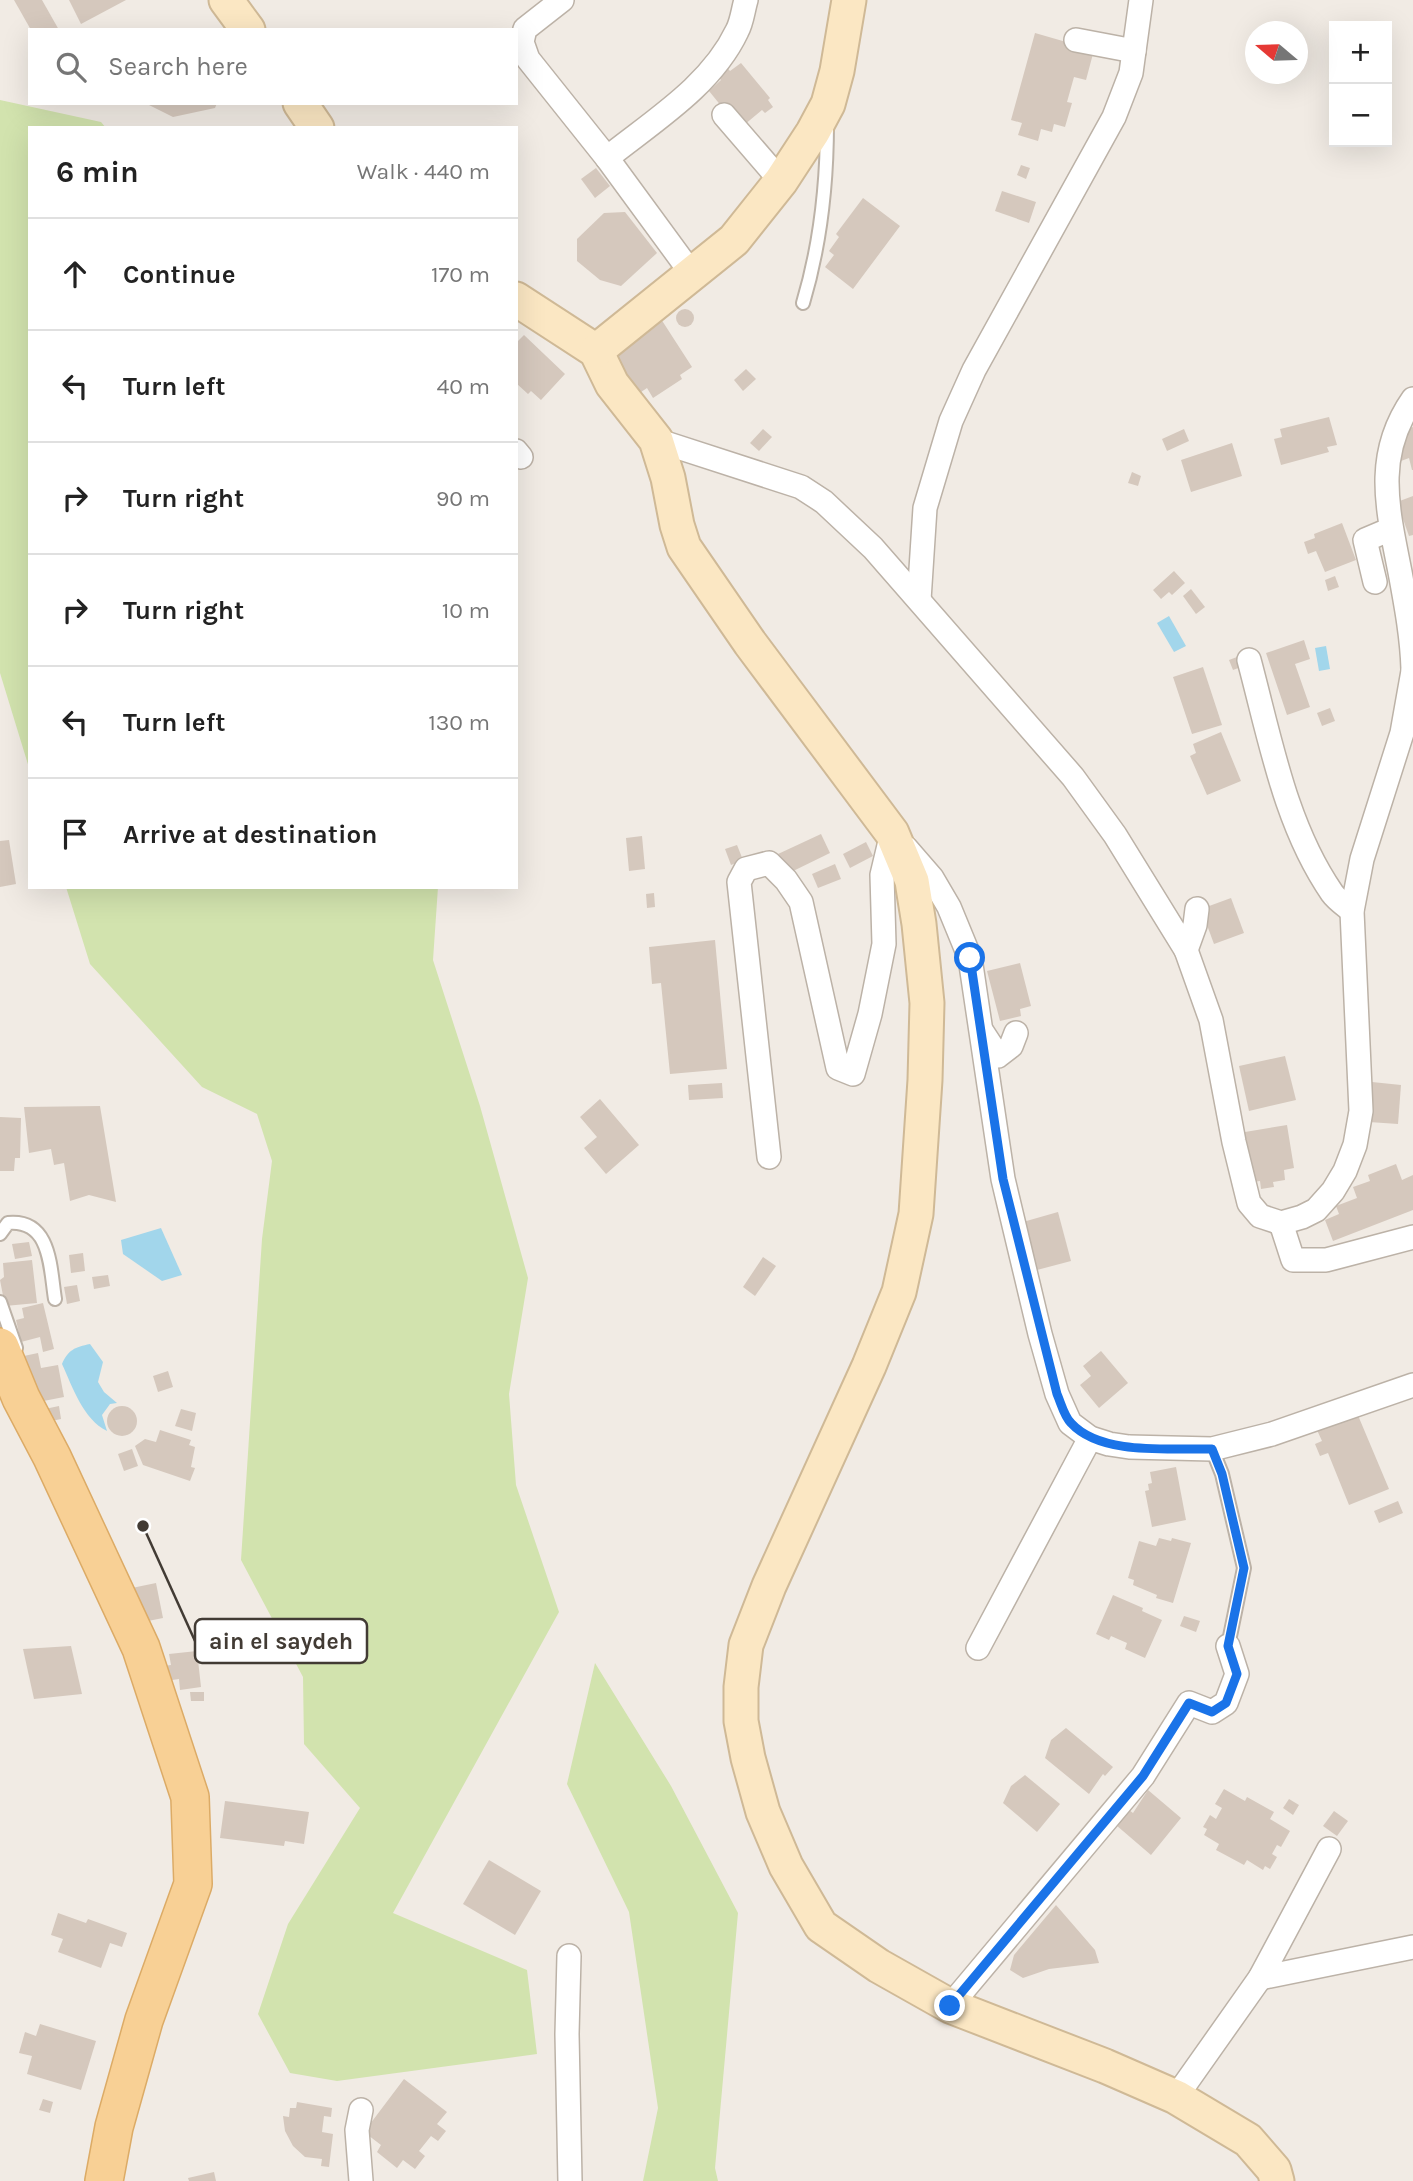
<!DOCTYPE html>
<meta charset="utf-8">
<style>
:root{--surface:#fff;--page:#f2f2f2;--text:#222;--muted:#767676;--line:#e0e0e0}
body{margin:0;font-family:Karla,sans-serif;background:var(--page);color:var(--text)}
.controls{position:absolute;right:21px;top:21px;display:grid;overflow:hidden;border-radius:0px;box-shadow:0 7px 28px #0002}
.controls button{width:63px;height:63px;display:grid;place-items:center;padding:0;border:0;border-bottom:2px solid var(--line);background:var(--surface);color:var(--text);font:35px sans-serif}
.compass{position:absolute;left:1245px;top:21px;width:63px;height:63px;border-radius:50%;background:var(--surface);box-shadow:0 7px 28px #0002;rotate:289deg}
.stop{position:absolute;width:21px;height:21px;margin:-16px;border:5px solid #1a73e8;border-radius:50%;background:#fff}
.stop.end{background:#1a73e8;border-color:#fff;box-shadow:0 2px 7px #0008}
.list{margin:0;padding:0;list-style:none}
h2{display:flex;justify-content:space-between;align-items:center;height:91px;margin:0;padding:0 28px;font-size:30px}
h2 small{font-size:23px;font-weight:400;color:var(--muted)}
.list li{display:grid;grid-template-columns:46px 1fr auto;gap:21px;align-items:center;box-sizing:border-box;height:112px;padding:0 28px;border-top:2px solid var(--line)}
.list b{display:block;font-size:26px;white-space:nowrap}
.list em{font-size:23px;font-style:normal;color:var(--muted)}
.icon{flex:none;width:38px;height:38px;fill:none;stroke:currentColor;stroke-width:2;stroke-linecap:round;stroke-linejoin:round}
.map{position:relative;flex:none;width:1413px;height:2181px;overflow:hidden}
.search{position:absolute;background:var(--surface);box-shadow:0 7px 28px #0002;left:28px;top:28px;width:490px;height:77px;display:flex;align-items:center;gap:18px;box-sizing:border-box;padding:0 24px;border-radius:0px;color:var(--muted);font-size:26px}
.panel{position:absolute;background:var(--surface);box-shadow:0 7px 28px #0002;left:28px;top:126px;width:490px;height:763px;border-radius:0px}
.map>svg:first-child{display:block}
.green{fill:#d2e3ae}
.water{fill:#a2d6eb}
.building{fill:#d5c8bd}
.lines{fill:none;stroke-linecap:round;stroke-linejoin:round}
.lane-casing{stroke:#bcb2a7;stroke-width:16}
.street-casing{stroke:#bcb2a7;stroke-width:26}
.secondary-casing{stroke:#cfb996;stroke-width:37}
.primary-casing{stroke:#dcab66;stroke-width:40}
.lane{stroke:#fff;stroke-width:12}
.street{stroke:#fff;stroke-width:23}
.secondary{stroke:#fbe7c3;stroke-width:33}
.primary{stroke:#f8d095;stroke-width:37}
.route{stroke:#1a73e8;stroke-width:9}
.leader{fill:none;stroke:#423b34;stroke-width:2.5}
.callout-dot{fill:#423b34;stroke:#fff;stroke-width:2.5}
.callout{fill:#fff;stroke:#423b34;stroke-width:2.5}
.callout-label{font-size:23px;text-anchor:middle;font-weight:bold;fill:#423b34}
</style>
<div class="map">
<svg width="1413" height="2181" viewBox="0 0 1413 2181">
<rect width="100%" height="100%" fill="#f1ebe4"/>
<!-- green -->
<g class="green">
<path d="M0 100 101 122 106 128H30V771L0 673Z"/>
<path d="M66 887H438L433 960 480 1106 528 1278 509 1394 516 1485 559 1612 393 1913 527 1970 537 2054 337 2081 290 2073 258 2014 288 1924 360 1808 304 1744 303 1677 241 1560 262 1239 272 1161 257 1114 202 1087 90 964Z"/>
<path d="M595 1663 671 1786 738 1913 715 2168 718 2181H643L658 2108 629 1912 567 1784Z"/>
</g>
<!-- water -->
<g class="water">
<path d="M1169 616 1186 646 1174 652 1157 623Z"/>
<path d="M1326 646 1330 669 1319 671 1315 648Z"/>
<path d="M161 1228 182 1275 162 1281 123 1254 121 1240Z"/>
<path d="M90 1344 103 1362 98 1382 104 1392 117 1403 110 1404 102 1415 107 1431C83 1419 73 1388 62 1364 68 1350 75 1347 90 1344Z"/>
</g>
<!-- building -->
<g class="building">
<path d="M14 0H42L59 30H31Z"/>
<path d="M69 0H126L81 24Z"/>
<path d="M1035 33 1094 50 1086 80 1074 77 1067 102 1072 103 1065 127 1054 124 1052 132 1041 129 1038 141 1018 135 1022 123 1011 120Z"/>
<path d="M741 63 770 98 768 100 773 107 765 113 762 110 744 125 735 123 709 91 721 80 715 73 725 65 730 71Z"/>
<path d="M145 103H217L215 108 173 117Z"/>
<path d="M1021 165 1030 168 1026 179 1017 175Z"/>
<path d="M596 168 610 186 595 198 581 179Z"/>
<path d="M1002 191 1036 202 1029 223 995 211Z"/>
<path d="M863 198 900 226 853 289 825 267 834 255 829 251 839 237 836 234Z"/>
<path d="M625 212 657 253 621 286 600 280 577 261V239L604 213Z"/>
<circle cx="685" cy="318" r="9"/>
<path d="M661 319 692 367 680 375 682 379 653 398 647 388 638 394 613 356Z"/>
<path d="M524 335 565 374 541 400 531 391 528 394 516 383V343Z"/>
<path d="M746 369 756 379 743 391 734 380Z"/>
<path d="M1329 417 1337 445 1327 447 1329 452 1281 465 1274 439 1282 437 1280 429Z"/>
<path d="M1413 427V470H1412L1409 458 1401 461 1396 445 1399 432Z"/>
<path d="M763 429 772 437 759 451 750 443Z"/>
<path d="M1184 429 1189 441 1167 451 1162 439Z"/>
<path d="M1232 443 1242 476 1191 492 1181 460Z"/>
<path d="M1132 472 1141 476 1138 486 1128 483Z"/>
<path d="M1413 496V535L1409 536 1397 502Z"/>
<path d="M1342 523 1356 560 1325 572 1316 551 1308 554 1304 542 1315 538 1314 534Z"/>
<path d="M1174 571 1185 583 1172 595 1169 592 1161 599 1153 590Z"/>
<path d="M1335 576 1339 587 1328 591 1325 580Z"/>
<path d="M1191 589 1205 607 1196 614 1183 596Z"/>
<path d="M1304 640 1310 659 1295 664 1310 707 1287 715 1266 653Z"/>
<path d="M1237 657 1241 667 1233 670 1229 660Z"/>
<path d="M1203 667 1222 725 1192 734 1173 677Z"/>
<path d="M1330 708 1335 721 1322 726 1317 713Z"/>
<path d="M1221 732 1241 781 1207 795 1190 756 1196 753 1193 744Z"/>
<path d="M821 834 830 853 787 874 778 854Z"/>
<path d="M642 836 645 869 629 871 626 838Z"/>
<path d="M9 840 16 884 0 887V841Z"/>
<path d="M866 842 873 856 850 868 843 854Z"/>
<path d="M737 845 743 860 731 865 725 849Z"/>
<path d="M835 864 841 879 818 888 812 874Z"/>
<path d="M654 893 655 907 647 908 646 894Z"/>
<path d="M1231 898 1244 933 1214 944 1201 909Z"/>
<path d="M715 940 727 1069 670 1074 661 983 652 984 649 947Z"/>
<path d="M1020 963 1031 1006 1020 1009 1021 1016 1000 1021 987 971Z"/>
<path d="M1285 1056 1296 1100 1249 1111 1239 1066Z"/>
<path d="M1372 1082 1401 1085 1398 1124 1369 1122Z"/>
<path d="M722 1083 723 1098 689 1100 688 1085Z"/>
<path d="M600 1099 639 1145 606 1174 584 1148 597 1137 580 1117Z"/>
<path d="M100 1106 116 1202 89 1195 70 1201 64 1163 54 1165 51 1149 29 1153 24 1107Z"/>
<path d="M0 1117 21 1118 20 1158H15L14 1171H0Z"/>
<path d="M1287 1125 1294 1168 1284 1170 1285 1180 1273 1182 1274 1187 1261 1189 1260 1181 1248 1183 1239 1133Z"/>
<path d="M1396 1164 1402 1180 1413 1175V1210L1333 1241 1325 1220 1339 1214 1336 1206 1357 1198 1353 1187 1370 1181 1368 1175Z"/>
<path d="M1058 1212 1071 1261 1037 1270 1023 1222Z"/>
<path d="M29 1242 32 1256 15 1259 12 1244Z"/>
<path d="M83 1253 85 1271 71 1273 69 1255Z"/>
<path d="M763 1257 776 1266 755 1296 743 1287Z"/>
<path d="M32 1260 37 1303 5 1306 0 1280 4 1277 3 1263Z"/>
<path d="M108 1275 110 1286 94 1289 92 1277Z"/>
<path d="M77 1285 80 1301 67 1304 64 1287Z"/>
<path d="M43 1303 54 1349 43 1352 40 1337 21 1342 16 1320 24 1318 22 1308Z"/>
<path d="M1101 1351 1128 1383 1099 1408 1080 1385 1091 1376 1083 1366Z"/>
<path d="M38 1353 41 1368 58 1365 64 1397 28 1404 19 1357Z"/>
<path d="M168 1371 173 1387 158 1392 153 1376Z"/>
<circle cx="122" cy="1421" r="15"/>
<path d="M59 1406 61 1419 42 1423 40 1410Z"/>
<path d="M181 1409 196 1413 192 1431 175 1426Z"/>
<path d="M1357 1413 1389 1489 1349 1505 1328 1453 1320 1456 1315 1444 1322 1441 1317 1430Z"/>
<path d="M160 1430 191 1440 189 1445 195 1447 191 1467 195 1468 190 1481 143 1465 135 1446 145 1439 156 1442Z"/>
<path d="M132 1449 138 1466 124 1471 118 1454Z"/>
<path d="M1176 1467 1186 1520 1152 1527 1145 1491 1149 1490 1148 1484 1152 1483 1150 1472Z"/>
<path d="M1398 1501 1403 1513 1379 1523 1374 1511Z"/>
<path d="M1159 1538 1171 1541 1172 1538 1191 1543 1173 1603 1156 1598 1157 1595 1133 1585 1134 1580 1128 1578 1139 1541 1156 1546Z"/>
<path d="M156 1583 163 1618 138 1623 127 1589Z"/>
<path d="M1113 1595 1143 1608 1142 1611 1162 1620 1145 1658 1125 1649 1127 1643 1111 1636 1109 1640 1096 1634Z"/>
<path d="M1184 1616 1200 1621 1196 1632 1180 1626Z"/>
<path d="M71 1646 82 1694 34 1699 23 1649Z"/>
<path d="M197 1651 201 1687 180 1690 179 1679 165 1681 164 1666 171 1665 169 1654Z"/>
<path d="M190 1692H204V1701H191Z"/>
<path d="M1066 1728 1113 1767 1105 1776 1103 1774 1089 1794 1045 1758 1051 1740Z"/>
<path d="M1025 1775 1060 1804 1037 1832 1003 1803 1011 1786Z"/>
<path d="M1224 1789 1245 1801 1247 1797 1274 1812 1270 1819 1290 1831 1281 1847 1277 1845 1272 1854 1277 1857 1270 1869 1265 1866 1263 1870 1247 1860 1244 1865 1216 1850 1219 1844 1204 1835 1207 1829 1203 1827 1210 1815 1216 1819 1222 1808 1215 1804Z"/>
<path d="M1148 1790 1181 1818 1151 1855 1116 1825 1129 1810 1133 1813Z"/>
<path d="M1289 1799 1299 1805 1293 1815 1283 1808Z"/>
<path d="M225 1801 309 1812 304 1844 285 1841 284 1846 220 1838Z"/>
<path d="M1334 1811 1348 1821 1337 1836 1323 1826Z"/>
<path d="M489 1860 541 1891 515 1935 463 1904Z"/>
<path d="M1056 1905 1095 1950 1099 1963 1049 1969 1023 1978 1010 1970 1014 1955Z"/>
<path d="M58 1913 86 1923 88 1919 127 1933 122 1947 110 1943 101 1968 58 1952 63 1939 51 1935Z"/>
<path d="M40 2024 96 2041 81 2090 27 2074 32 2056 19 2053 25 2032 36 2036Z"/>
<path d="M404 2079 447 2112 437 2124 446 2131 438 2141 431 2136 419 2151 425 2156 415 2169 403 2160 397 2168 377 2152 381 2145 364 2132Z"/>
<path d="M43 2099 53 2102 50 2113 39 2110Z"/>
<path d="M297 2102 332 2108 331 2117 324 2116 322 2132 333 2134 329 2167 321 2166 322 2159 305 2157 293 2146 285 2131 283 2116 289 2117 290 2108H296Z"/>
<path d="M214 2172 216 2181H189L188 2178Z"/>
</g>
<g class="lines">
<defs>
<g id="lane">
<path d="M803 303C820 246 827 183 827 124"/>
<path d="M0 1234 8 1223C51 1219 50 1267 55 1299"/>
<path d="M0 1302 16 1348"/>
<path d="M1212 1449 1222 1474 1244 1568 1228 1646"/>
</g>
<g id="street">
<path d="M562 0 525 29 522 42 528 59 607 158 692 274"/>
<path d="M1076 40 1134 51"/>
<path d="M724 115 781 181"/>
<path d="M607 158C653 121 711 86 737 31 742 22 743 10 746 0"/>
<path d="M1413 399C1373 456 1388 510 1400 572 1406 605 1412 636 1413 669"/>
<path d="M656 440 801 487 824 502 873 548 1073 777 1115 835 1186 950 1211 1020 1234 1142 1249 1203 1260 1216 1281 1223 1302 1217 1316 1210 1333 1191 1345 1171 1355 1145 1361 1111 1352 911 1362 859 1402 733 1413 671"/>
<path d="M516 451 521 457"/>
<path d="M1375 582 1365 540 1391 529"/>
<path d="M919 600 925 508 951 421 974 370 1114 117 1131 73 1141 0"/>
<path d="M1249 660C1270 738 1285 825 1332 893 1337 900 1345 905 1352 911"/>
<path d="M906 848 932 878 949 907 970 958 1003 1179 1040 1334 1057 1394 1070 1423 1090 1438 1109 1444 1129 1447 1212 1449 1272 1434 1413 1385"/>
<path d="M1186 950 1195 925 1197 909"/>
<path d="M983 1033 998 1056 1011 1046 1016 1033"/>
<path d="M769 1157 739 882 746 869 769 863 786 880 801 902 838 1068 853 1074 870 1014 884 944 882 875 892 833"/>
<path d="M1281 1223 1293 1260H1326L1413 1237"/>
<path d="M978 1648 1090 1438"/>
<path d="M569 1956 567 2034 570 2181"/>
<path d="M1260 1978 1413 1947"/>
<path d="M950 2006 1143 1776 1189 1703 1212 1712 1226 1703 1237 1674 1228 1646"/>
<path d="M1176 2097 1260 1978 1329 1849"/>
<path d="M361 2181 357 2130 361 2110"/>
</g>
<g id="secondary">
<path d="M226 0 248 30"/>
<path d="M300 103 317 128"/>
<path d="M516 299 596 351 612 384 656 440 668 478 677 525 684 547 750 643 892 833 912 881 919 924 927 1003 925 1080 916 1214 899 1292 869 1366 769 1586 746 1645 741 1687V1721L748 1758 763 1812 786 1866 821 1926 879 1966 950 2006 1105 2066 1176 2097 1248 2140 1274 2170 1277 2181"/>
<path d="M596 351 734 240 781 181 813 132 828 104 837 71 849 0"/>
</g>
<path id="primary" d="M0 1347 21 1398 52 1457 141 1648 190 1797 193 1884 144 2020 114 2127 104 2181"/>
</defs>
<!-- lane casing -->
<use href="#lane" class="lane-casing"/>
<!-- street casing -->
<use href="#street" class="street-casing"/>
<!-- secondary casing -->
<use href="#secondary" class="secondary-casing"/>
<!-- primary casing -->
<use href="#primary" class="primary-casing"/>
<!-- lane -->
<use href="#lane" class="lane"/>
<!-- street -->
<use href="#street" class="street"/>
<!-- secondary -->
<use href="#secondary" class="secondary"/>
<!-- primary -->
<use href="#primary" class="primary"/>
</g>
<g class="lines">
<!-- route -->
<path class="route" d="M950 2006 1143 1776 1189 1703 1212 1712 1226 1703 1237 1674 1228 1646 1244 1568 1222 1474 1212 1449C1171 1448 1101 1456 1071 1423 1064 1416 1061 1403 1057 1394L1003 1179 970 958"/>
</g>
<!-- callouts -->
<path class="leader" d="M143 1526L195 1641"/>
<circle class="callout-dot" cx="143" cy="1526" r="7"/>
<rect class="callout" x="195" y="1619" width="172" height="44" rx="7"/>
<g class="callout-label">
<text x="281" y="1649">ain el saydeh</text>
</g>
</svg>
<div class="controls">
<button>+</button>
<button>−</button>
</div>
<svg class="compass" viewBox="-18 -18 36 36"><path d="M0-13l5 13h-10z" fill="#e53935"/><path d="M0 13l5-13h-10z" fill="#767676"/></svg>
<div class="stop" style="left:970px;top:958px"></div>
<div class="stop end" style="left:950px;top:2006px"></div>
<div class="search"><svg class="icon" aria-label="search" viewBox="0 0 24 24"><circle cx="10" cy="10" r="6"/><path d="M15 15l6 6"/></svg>Search here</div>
<section class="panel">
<h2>6 min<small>Walk · 440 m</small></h2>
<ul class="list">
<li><svg class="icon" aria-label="ahead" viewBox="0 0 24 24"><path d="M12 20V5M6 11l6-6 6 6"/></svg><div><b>Continue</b></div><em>170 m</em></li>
<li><svg class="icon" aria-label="left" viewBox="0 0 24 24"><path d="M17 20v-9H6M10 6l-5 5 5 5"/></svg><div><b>Turn left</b></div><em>40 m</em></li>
<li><svg class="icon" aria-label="right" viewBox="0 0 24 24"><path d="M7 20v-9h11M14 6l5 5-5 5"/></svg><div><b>Turn right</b></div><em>90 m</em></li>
<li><svg class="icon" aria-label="right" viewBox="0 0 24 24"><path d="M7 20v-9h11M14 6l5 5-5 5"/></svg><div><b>Turn right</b></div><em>10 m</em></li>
<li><svg class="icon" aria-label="left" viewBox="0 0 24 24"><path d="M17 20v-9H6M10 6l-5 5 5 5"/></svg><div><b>Turn left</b></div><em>130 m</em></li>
<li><svg class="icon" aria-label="arrive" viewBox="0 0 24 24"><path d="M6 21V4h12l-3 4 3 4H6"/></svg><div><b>Arrive at destination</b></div></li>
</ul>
</section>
</div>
